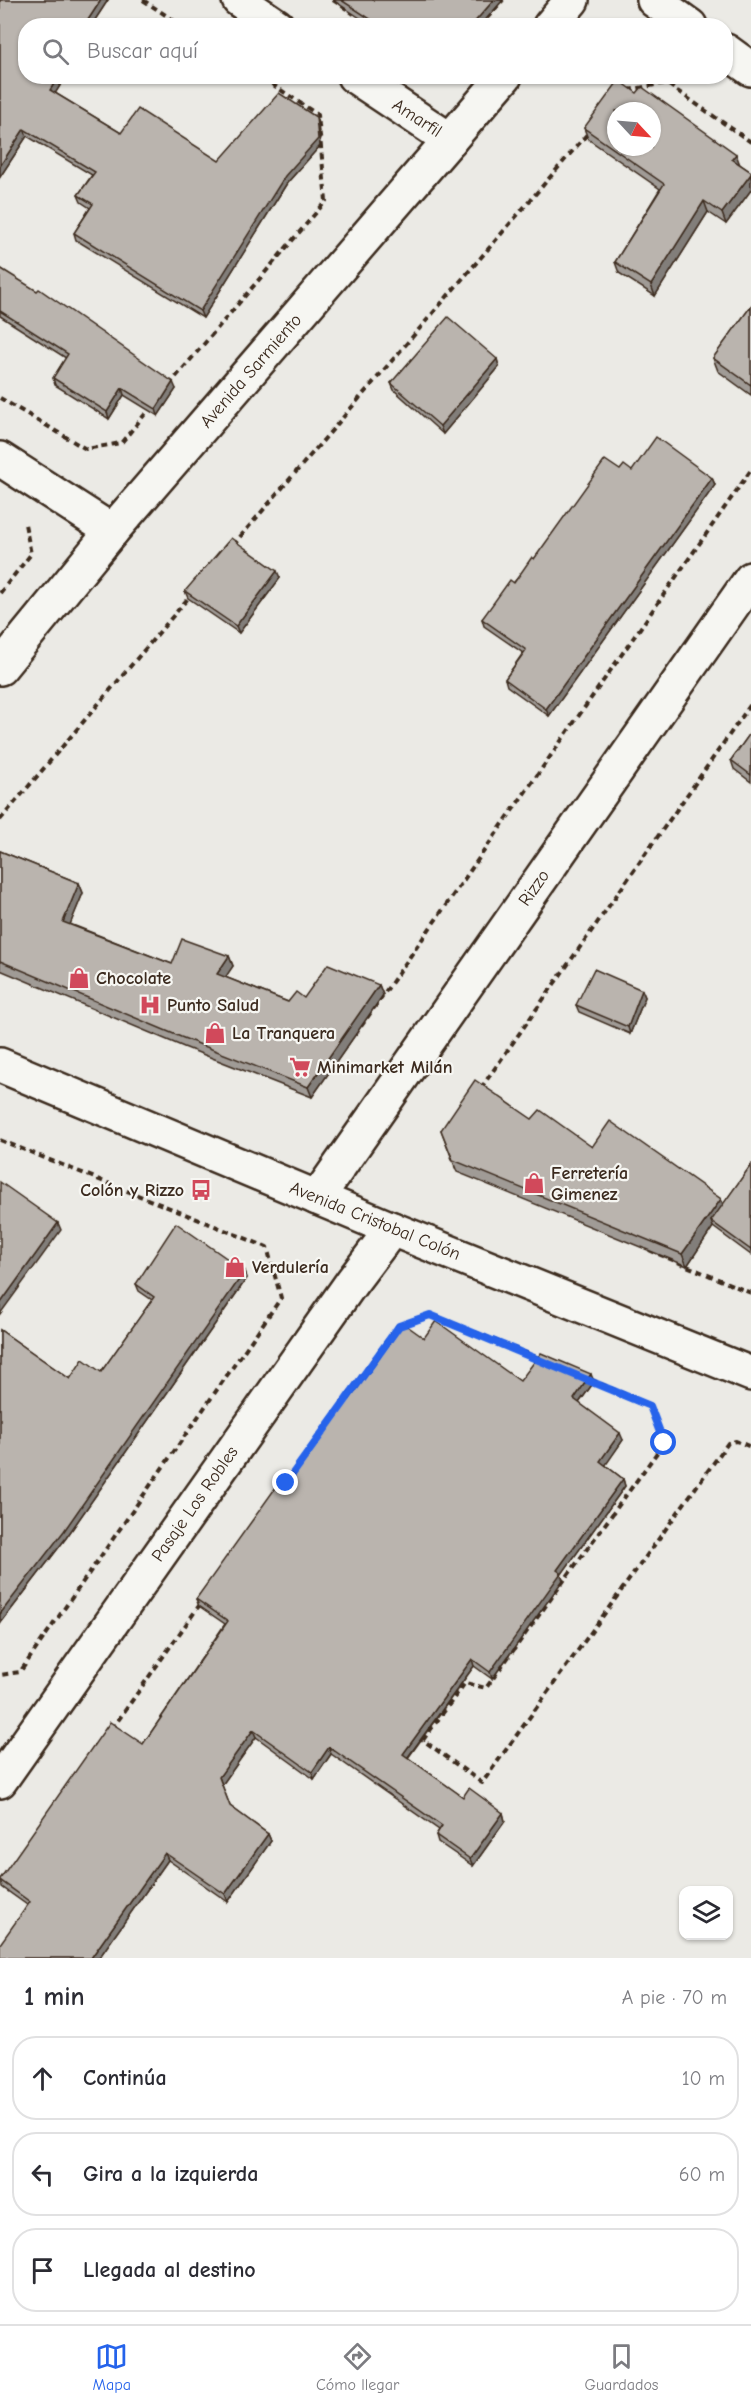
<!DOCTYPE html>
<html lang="es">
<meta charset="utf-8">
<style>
:root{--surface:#fff;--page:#f7f7f7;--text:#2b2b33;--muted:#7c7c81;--line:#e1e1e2;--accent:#2563eb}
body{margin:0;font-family:"Comic Neue",sans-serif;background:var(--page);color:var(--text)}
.controls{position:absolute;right:18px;bottom:18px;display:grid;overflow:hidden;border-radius:12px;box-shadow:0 2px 4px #0004}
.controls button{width:54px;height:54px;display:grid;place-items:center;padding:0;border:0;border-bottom:2px solid var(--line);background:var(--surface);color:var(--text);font:30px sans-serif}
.compass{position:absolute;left:607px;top:102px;width:54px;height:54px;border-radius:50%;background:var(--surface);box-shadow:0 2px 4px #0004;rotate:116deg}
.stop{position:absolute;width:18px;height:18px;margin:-14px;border:4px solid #2563eb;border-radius:50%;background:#fff}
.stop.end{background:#2563eb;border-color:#fff;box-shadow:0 2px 6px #0008}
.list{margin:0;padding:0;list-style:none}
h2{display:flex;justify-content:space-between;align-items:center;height:78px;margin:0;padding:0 24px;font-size:26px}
h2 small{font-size:20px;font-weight:400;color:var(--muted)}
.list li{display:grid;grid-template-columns:39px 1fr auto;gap:18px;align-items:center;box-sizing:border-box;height:84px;margin:0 12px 12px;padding:0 12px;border:2px solid var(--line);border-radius:24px}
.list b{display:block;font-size:22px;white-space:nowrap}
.list em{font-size:20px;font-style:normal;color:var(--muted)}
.icon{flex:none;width:33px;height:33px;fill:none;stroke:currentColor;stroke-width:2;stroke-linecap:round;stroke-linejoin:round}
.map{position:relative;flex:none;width:751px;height:1958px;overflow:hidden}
.search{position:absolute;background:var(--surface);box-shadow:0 2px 4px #0004;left:18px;right:18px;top:18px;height:66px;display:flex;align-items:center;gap:15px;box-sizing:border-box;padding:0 21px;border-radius:24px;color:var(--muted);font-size:22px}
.sheet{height:366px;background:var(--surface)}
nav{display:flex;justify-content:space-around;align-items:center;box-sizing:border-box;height:84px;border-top:2px solid var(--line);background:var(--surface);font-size:16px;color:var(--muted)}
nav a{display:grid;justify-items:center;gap:3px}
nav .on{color:var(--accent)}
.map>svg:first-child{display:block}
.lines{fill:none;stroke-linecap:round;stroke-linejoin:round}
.street-casing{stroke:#3b2a1e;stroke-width:38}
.secondary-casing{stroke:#3b2a1e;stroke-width:38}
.path{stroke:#3b2a1e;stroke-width:4;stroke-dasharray:6 4.5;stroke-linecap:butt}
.street{stroke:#f6f6f2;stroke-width:33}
.secondary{stroke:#f6f6f2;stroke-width:33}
.wall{fill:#a09b96;stroke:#3b2a1e;stroke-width:1.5}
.shaded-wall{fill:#827e7a;stroke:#3b2a1e;stroke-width:1.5}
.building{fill:#bab4ae;stroke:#3b2a1e;stroke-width:1.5;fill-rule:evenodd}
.route{stroke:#2563eb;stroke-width:8}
.labels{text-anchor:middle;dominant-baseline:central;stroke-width:4.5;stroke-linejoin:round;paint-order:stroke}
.street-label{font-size:18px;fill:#3b2a1e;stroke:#f6f6f2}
.poi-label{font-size:18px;font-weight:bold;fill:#3b2a1e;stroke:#f6f6f2;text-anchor:start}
</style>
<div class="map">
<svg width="751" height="1958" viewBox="0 0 751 1958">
<rect width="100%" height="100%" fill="#ebeae5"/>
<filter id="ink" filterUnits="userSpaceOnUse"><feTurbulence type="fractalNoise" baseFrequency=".0167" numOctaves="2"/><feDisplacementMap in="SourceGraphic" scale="12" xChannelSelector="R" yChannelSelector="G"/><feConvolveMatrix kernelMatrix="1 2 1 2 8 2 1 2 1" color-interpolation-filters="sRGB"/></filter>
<g filter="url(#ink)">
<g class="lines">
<defs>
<g id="street">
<path d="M239 0 277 26"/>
<path d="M654 0 690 26"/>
<path d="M726 51 751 69"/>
<path d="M354 76 450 140"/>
<path d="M0 459 112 531"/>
<path d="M317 1198 751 579"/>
<path d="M0 1781 352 1282 392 1229"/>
</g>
<g id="secondary">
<path d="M550 26 572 0"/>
<path d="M0 668 112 531 505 76"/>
<path d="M0 1065 392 1229 751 1374"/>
</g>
</defs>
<!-- street casing -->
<use href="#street" class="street-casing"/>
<!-- secondary casing -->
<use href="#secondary" class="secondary-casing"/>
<!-- path -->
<g class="path">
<path d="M143 0 182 26"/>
<path d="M333 0 354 14"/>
<path d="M480 26 503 0"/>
<path d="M628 90 666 83 751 142"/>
<path d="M169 385 326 201 318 115 260 76"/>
<path d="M0 398 86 449 121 443 151 407"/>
<path d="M233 545 589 132"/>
<path d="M0 593 31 554 25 524"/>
<path d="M0 820 190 596"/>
<path d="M355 1035 751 470"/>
<path d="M481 1088 751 704"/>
<path d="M0 1140 267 1247 281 1298 20 1672 0 1675"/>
<path d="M451 1156 459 1173"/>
<path d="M649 1250 751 1293"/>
<path d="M591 1380 650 1406 664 1443 486 1688 465 1683 423 1740 482 1783 728 1443 736 1441 751 1447"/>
<path d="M287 1482 398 1326 430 1315 540 1359"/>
<path d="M112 1729 201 1603"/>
</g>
<!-- street -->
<use href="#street" class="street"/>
<!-- secondary -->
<use href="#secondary" class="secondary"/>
</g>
<!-- wall -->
<g class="wall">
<path d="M0 0H108L91 26 26 76H66L55 93 121 133 219 161 316 117 318 124 320 146 287 183 203 318 76 240 74 233 90 208 81 202 78 195 92 175 27 136 0 177Z"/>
<path d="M333 0H503L480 26H372Z"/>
<path d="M637 93 751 172V190L726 224 708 212 655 296 619 273 615 262 660 189 588 139 584 128Z"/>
<path d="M0 268 176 389 158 416 124 395 109 419 55 385 53 378 66 358 0 316Z"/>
<path d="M751 306V395L718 371 713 358Z"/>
<path d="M497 359 499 367 443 434 394 390 391 383Z"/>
<path d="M620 470 712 478 715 485 549 716 507 686 505 679 523 653 484 626 482 619 534 559Z"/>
<path d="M280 578 239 633 188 598 185 591Z"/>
<path d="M751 732V782L734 769 731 760Z"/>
<path d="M0 851 79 883 83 893 70 924 172 964 229 956 233 966 225 977 288 1002 304 998 379 985 383 995 312 1097 184 1047 0 970Z"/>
<path d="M642 990 645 997 630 1034 579 1012 576 1005Z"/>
<path d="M532 1119 592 1147 721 1199 723 1205 751 1165V1255L713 1227 687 1266 457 1172 441 1130Z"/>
<path d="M245 1271 247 1278 66 1538 0 1624V1330L70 1379 101 1372 152 1300 139 1291 136 1284Z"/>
<path d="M424 1338 520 1381 594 1382 579 1403 623 1440 605 1465 623 1479 625 1486 561 1575 563 1580 492 1679 474 1666 408 1758 463 1797 503 1813 505 1821 473 1866 438 1842 436 1835 439 1830 331 1754 314 1779 256 1737 222 1785 230 1806 268 1834 271 1841 228 1902 168 1860 99 1958H0L27 1905 2 1887 0 1879 143 1744 225 1624 199 1606 196 1599 290 1480 349 1399Z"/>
</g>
<!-- shaded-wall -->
<g class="shaded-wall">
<path d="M101 0H108L91 26H84Z"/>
<path d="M494 0H503L480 26H471Z"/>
<path d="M59 76H66L53 97 50 90Z"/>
<path d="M316 117 318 124 320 146 287 183 203 318 200 311Z"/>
<path d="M24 129 27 136 0 177V166Z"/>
<path d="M736 154 740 165 732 159Z"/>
<path d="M751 174V190L726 224 722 213Z"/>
<path d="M704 201 708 212 655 296 651 285Z"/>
<path d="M497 359 499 367 443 434 440 426Z"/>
<path d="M173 382 176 389 158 416 156 409Z"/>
<path d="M122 388 124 395 109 419 107 412Z"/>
<path d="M712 478 715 485 549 716 546 709Z"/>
<path d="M277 571 280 578 239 633 236 626Z"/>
<path d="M79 883 83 893 67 932 63 922Z"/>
<path d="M229 956 233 966 221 984 217 974Z"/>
<path d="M379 985 383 995 312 1097 308 1087Z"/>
<path d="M642 990 645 997 630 1034 628 1027Z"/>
<path d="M721 1199 725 1211 711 1221 713 1227 687 1266 682 1254Z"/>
<path d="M58 1223 61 1230 0 1314V1304Z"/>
<path d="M245 1271 247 1278 66 1538 0 1624V1614Z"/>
<path d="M591 1374 594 1382 576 1407 574 1399Z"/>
<path d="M620 1433 623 1440 603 1469 600 1461Z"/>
<path d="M623 1479 625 1486 561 1575 563 1580 492 1679 490 1672 557 1570Z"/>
<path d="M472 1659 474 1666 405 1761 403 1754Z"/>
<path d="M253 1730 256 1737 222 1785 219 1777Z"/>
<path d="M329 1747 331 1754 314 1779 312 1772Z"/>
<path d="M503 1813 505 1821 473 1866 470 1859Z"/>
<path d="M268 1834 271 1841 228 1902 225 1894Z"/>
<path d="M165 1853 168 1860 99 1958H91Z"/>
</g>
<!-- building -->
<g class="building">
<path d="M0 0H101L84 26H26V76H59L50 90 121 133 138 109 219 161 279 93 316 117 318 139 285 176 200 311 74 233 93 204 78 195 95 172 24 129 0 166Z"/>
<path d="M341 0H494L471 26H381Z"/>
<path d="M619 80 637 93 642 87 736 154 732 159 751 172V174L722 213 704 201 651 285 615 262 664 184 584 128ZM616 111H652V147H616Z"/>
<path d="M0 268 37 291 39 289 173 382 156 409 122 388 107 412 53 378 68 354 0 311Z"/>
<path d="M751 306V385L713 358Z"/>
<path d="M448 317 497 359 440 426 391 383Z"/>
<path d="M656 437 712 478 546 709 505 679 526 650 482 619 510 580 514 583 532 557 534 559 605 460 620 470 624 465 632 471Z"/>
<path d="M231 538 277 571 236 626 185 591Z"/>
<path d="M751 732V775L731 760Z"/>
<path d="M0 851 79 883 63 922 172 964 182 939 229 956 217 974 288 1002 296 992 304 998 328 964 379 985 308 1087 181 1037 0 961Z"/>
<path d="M594 969 642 990 628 1027 576 1005Z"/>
<path d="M475 1080 532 1119 540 1110 592 1147 610 1121 721 1199 682 1254 453 1160 441 1130Z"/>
<path d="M751 1165V1250L711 1221Z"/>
<path d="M0 1182 58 1223 0 1304Z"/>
<path d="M176 1223 245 1271 64 1531 0 1614V1330L70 1379 83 1359 101 1372 154 1297 136 1284Z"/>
<path d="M436 1321 520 1381 541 1353 591 1374 574 1399 620 1433 600 1461 623 1479 557 1570 561 1573 490 1672 472 1659 403 1754 463 1797 469 1788 503 1813 470 1859 436 1835 442 1826 329 1747 312 1772 253 1730 219 1777 230 1806 268 1834 225 1894 165 1853 91 1958H0V1944L30 1902 0 1880V1879L110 1722 143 1744 228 1621 196 1599 284 1476 290 1480 347 1397 349 1399 403 1323 424 1338Z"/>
</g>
</g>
<g class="lines" filter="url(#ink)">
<!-- route -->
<path class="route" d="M286 1483 399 1326 430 1315 650 1406 664 1443"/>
</g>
<!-- icons -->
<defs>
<symbol id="shop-bare" viewBox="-9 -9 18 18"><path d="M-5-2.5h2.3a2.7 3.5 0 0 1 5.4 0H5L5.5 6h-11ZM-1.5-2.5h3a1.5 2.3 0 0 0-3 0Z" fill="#d1495b" stroke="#f6f6f2" stroke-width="2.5" paint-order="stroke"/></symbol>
<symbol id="hospital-bare" viewBox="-9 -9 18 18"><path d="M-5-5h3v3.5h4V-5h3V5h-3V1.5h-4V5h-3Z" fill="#d1495b" stroke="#f6f6f2" stroke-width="2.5" paint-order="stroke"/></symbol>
<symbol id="supermarket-bare" viewBox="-9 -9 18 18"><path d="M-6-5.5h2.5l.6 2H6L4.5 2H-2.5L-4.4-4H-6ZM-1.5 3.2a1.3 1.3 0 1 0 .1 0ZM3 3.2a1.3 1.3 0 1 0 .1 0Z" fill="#d1495b" stroke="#f6f6f2" stroke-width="2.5" paint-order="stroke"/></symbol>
<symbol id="bus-bare" viewBox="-9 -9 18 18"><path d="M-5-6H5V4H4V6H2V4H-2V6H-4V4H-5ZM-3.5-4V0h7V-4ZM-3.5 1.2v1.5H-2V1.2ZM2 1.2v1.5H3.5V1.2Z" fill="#d1495b" stroke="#f6f6f2" stroke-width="2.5" paint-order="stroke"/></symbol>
</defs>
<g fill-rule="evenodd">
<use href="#shop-bare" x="64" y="963" width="30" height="30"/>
<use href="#hospital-bare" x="135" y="990" width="30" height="30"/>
<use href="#shop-bare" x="200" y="1018" width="30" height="30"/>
<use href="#supermarket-bare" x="285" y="1052" width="30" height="30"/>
<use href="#shop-bare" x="519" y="1168" width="30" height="30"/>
<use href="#bus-bare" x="186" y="1175" width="30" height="30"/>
<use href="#shop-bare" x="220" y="1252" width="30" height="30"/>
</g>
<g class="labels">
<!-- street labels -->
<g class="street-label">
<text transform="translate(417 118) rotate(33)">Amarfil</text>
<text transform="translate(251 371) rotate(-49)">Avenida Sarmiento</text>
<text transform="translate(534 888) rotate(-55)">Rizzo</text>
<text transform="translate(375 1221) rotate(22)">Avenida Cristobal Colón</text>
<text transform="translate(195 1504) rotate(-55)">Pasaje Los Robles</text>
</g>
<!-- poi labels -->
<g class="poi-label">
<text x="96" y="978">Chocolate</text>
<text x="167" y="1005">Punto Salud</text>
<text x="232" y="1033">La Tranquera</text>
<text x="317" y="1067">Minimarket Milán</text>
<text x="551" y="1173">Ferretería<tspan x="551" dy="21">Gimenez</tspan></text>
<text x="184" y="1190" text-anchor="end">Colón y Rizzo</text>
<text x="252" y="1267">Verdulería</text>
</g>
</g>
</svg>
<div class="controls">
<button><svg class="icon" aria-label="layers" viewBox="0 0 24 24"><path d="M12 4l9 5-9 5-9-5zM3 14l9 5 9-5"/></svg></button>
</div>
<svg class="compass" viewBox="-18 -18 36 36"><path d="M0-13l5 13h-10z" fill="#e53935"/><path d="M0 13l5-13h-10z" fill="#7c7c81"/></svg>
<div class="stop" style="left:664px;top:1443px"></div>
<div class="stop end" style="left:286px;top:1483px"></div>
<div class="search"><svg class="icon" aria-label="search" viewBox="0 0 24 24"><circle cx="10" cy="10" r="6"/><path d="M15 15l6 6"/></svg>Buscar aquí</div>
</div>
<section class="sheet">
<h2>1 min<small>A pie · 70 m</small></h2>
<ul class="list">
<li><svg class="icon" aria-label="ahead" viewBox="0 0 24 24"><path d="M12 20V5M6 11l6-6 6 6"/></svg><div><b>Continúa</b></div><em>10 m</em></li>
<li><svg class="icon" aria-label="left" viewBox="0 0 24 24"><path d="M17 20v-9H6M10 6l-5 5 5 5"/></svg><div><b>Gira a la izquierda</b></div><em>60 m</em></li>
<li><svg class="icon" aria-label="arrive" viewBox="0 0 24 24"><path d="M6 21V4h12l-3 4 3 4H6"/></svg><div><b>Llegada al destino</b></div></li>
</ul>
</section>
<nav>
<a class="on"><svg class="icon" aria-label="map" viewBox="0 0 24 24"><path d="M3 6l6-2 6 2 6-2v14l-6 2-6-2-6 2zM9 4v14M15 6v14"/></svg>Mapa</a>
<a><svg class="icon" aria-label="directions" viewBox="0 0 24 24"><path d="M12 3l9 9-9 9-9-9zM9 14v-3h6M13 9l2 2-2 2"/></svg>Cómo llegar</a>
<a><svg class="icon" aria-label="saved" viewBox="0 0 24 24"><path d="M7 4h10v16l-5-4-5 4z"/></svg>Guardados</a>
</nav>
